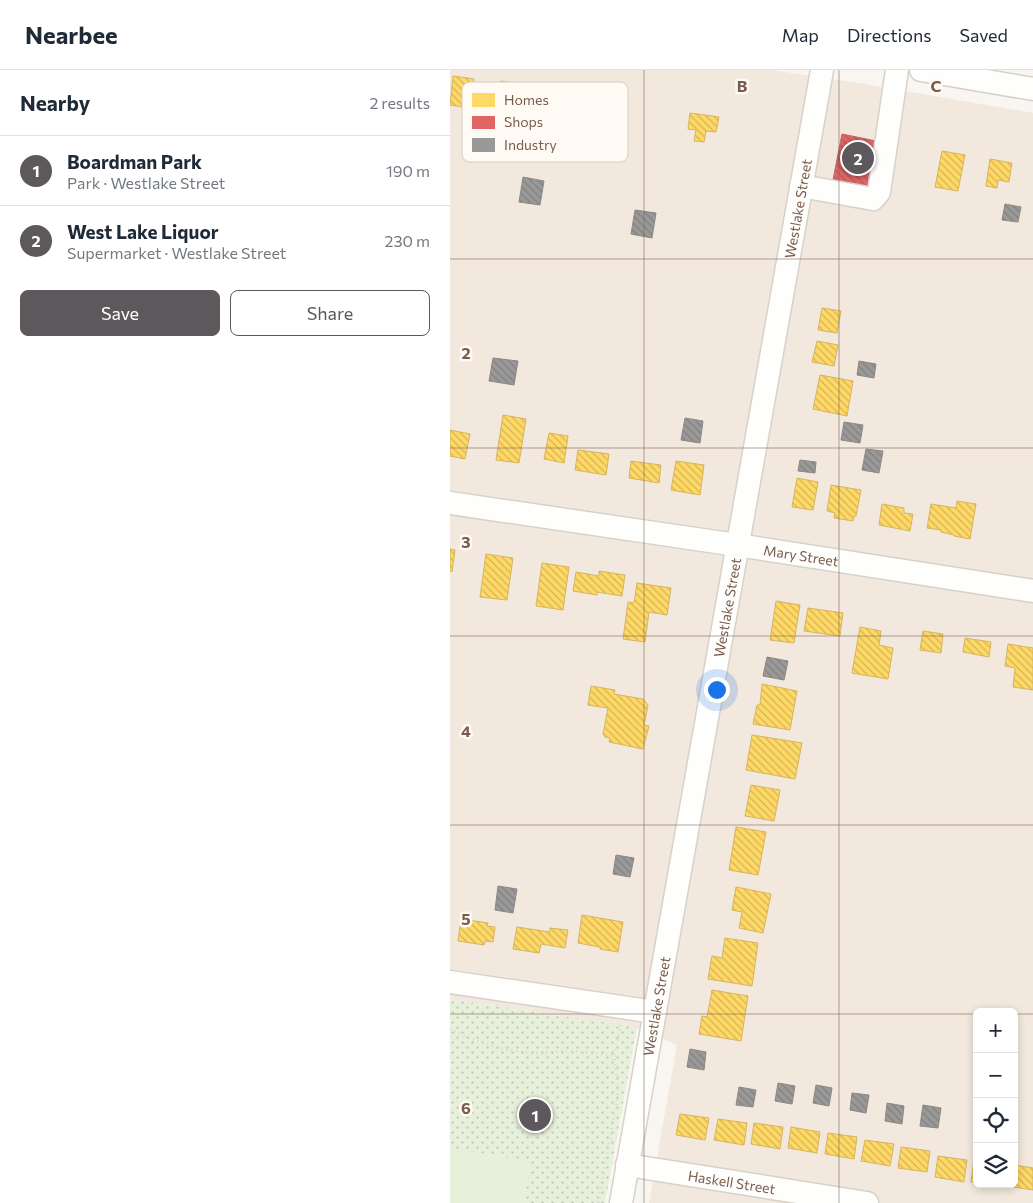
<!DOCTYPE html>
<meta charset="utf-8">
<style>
:root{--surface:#fff;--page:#f6f6f7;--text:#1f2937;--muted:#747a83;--line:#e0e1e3;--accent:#5c585b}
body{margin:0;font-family:Commissioner,sans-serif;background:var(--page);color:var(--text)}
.controls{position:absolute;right:15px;bottom:15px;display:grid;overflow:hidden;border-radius:8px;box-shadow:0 2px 8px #0003}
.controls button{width:45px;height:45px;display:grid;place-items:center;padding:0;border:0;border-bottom:1px solid var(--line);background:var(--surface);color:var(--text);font:25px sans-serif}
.you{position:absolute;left:266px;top:619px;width:18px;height:18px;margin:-12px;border:4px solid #fff;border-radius:50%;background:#1a73e8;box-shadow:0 0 0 8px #1a73e833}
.badge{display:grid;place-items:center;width:32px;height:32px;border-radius:50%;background:var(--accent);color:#fff;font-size:16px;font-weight:700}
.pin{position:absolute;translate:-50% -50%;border:2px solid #fff;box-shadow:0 1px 5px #0006}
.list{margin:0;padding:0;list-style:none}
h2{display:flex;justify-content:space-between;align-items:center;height:65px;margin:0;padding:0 20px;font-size:21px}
h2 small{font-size:16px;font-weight:400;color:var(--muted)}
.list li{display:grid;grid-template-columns:32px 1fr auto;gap:15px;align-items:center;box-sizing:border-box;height:70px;padding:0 20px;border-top:1px solid var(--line)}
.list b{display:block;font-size:19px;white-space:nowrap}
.list p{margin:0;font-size:16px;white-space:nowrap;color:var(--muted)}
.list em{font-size:16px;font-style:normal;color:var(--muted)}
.actions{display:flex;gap:10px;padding:15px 20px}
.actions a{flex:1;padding:11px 0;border:1px solid var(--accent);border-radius:8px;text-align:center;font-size:18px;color:var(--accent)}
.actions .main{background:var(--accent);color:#fff}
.icon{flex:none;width:28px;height:28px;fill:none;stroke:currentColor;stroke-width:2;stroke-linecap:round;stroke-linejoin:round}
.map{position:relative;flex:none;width:583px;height:1133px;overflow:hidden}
header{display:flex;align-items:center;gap:30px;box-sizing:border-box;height:70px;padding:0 25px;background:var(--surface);border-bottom:1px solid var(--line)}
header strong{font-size:24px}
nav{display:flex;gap:28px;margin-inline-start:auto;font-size:18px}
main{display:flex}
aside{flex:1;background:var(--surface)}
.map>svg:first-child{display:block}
.residential{fill:#f2e8de;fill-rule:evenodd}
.grass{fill:url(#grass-dots)}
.garden{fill:#e7f0db}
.homes{fill:url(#homes-back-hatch);stroke:#d7b45e}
.shops{fill:url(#shops-back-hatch);stroke:#c1635e}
.industry{fill:url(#industry-back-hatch);stroke:#908782}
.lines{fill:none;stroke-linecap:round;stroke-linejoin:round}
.minor-casing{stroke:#d7d1cb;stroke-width:25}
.path{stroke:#dcd5d0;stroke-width:3;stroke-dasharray:1 4;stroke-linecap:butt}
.minor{stroke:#fefefd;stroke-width:22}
.grid{fill:none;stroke:#7a5c4d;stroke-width:1;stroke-opacity:0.55}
.labels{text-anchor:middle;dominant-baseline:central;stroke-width:5;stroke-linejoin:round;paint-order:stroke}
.street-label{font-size:14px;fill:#7a5c4d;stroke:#fffaf3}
.key{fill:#fffaf3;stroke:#d7cbc1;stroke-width:1}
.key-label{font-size:14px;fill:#7a5c4d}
.grid-label{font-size:16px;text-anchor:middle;font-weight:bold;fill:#7a5c4d;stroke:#fffaf3;stroke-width:5;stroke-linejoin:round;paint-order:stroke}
</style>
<header>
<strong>Nearbee</strong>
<nav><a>Map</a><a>Directions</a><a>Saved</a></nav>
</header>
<main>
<aside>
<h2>Nearby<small>2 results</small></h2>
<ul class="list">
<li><span class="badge">1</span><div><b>Boardman Park</b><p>Park · Westlake Street</p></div><em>190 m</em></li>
<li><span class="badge">2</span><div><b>West Lake Liquor</b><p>Supermarket · Westlake Street</p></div><em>230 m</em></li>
</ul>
<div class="actions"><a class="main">Save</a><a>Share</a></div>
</aside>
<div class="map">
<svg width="583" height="1133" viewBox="0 0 583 1133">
<defs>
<pattern id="grass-dots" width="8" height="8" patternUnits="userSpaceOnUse" patternTransform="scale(1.25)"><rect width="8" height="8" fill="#e7f0db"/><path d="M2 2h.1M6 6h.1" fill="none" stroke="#c0c6b4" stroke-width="1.8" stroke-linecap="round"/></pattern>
<pattern id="homes-back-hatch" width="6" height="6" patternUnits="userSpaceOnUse" patternTransform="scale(1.25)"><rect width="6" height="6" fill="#ffd966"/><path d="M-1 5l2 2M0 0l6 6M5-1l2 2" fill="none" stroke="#d3b356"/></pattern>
<pattern id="shops-back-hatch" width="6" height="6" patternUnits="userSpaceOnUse" patternTransform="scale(1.25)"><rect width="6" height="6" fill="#e06666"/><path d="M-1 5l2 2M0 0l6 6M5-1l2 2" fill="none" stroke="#bb5756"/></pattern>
<pattern id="industry-back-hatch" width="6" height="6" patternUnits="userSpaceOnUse" patternTransform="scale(1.25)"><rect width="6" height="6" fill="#999"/><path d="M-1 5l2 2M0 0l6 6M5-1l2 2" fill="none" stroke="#82807f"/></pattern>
</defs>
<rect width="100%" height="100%" fill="#f9f5f0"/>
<!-- residential -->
<path class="residential" d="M0 0H322L409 13 583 43V1133H199L227 975 187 957 0 929ZM527 942H564V1114H527Z"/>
<!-- grass -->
<path class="grass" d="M0 929 187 957 155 1133H0Z"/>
<!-- garden -->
<path class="garden" d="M0 1078 81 1091 74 1133H0Z"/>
<!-- homes -->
<g class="homes">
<path d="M3 6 24 9 20 38 0 35Z"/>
<path d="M51 11 74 15 69 43 47 40Z"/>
<path d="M240 43 269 47 266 62 256 61 254 72 244 71 246 60 238 59Z"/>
<path d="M492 81 515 85 508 121 485 117Z"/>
<path d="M540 89 562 93 559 112 548 110 547 118 536 116Z"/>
<path d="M372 238 391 241 387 263 368 260Z"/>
<path d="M367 271 388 275 384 296 362 292Z"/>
<path d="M370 305 403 311 397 346 363 339Z"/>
<path d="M53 345 76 349 69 393 46 390Z"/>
<path d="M0 360 20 364 15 389 0 386Z"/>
<path d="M99 363 118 366 114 393 94 389Z"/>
<path d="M128 380 159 384 156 405 125 400Z"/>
<path d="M181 391 211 395 209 413 179 408Z"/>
<path d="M226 391 254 395 250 425 221 420Z"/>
<path d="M347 408 368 412 363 440 342 437Z"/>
<path d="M381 415 411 420 406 446H404L403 451 384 448 385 443 377 441Z"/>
<path d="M507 431 526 434 520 469 504 466V465L491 462V460L477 458 481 434 506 438Z"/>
<path d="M432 434 454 438V443L463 444 460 461 429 455Z"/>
<path d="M0 479 5 480 2 502 0 501Z"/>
<path d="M36 484 63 488 57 530 30 527Z"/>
<path d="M92 493 119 497 113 540 86 536Z"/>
<path d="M149 501 175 505 172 526 147 522V525L123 521 126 502 149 506Z"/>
<path d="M187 513 221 518 217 545 199 542 195 572 173 569 178 532 184 533Z"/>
<path d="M326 531 350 535 344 573 320 570Z"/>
<path d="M358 538 393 543 390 566 354 561Z"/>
<path d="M410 557 431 561 429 575 443 578 438 609 402 603Z"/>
<path d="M473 561 493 564 491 583 470 580Z"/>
<path d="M515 568 541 572 539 587 513 582Z"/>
<path d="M558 574 583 578V620L563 617 565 598 555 596Z"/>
<path d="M312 614 347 621 340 660 303 654 307 635H310Z"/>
<path d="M141 616 165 620 164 624 193 629 198 635 194 655 199 656 193 679 159 672 160 668 155 667 153 664 158 638 138 635Z"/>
<path d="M302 665 352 673 345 709 296 700Z"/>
<path d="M301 715 330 720 324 751 295 746Z"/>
<path d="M286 757 316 762 308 805 279 800Z"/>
<path d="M286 817 321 824 313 863 289 858 292 842 282 840Z"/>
<path d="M132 845 173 852 168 882 150 879V877L128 873Z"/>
<path d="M11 849 38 853 37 856 45 857 43 872 35 871 34 875 8 871Z"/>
<path d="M67 857 100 862V858L118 860 115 878 91 874 89 883 63 879Z"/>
<path d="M275 868 308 873 302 916 258 909 262 886 272 888Z"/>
<path d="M262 920 298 926 291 971 249 964 252 946 257 947Z"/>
<path d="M230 1044 259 1048 255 1070 226 1065Z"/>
<path d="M268 1049 297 1053 294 1075 264 1070Z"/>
<path d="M304 1053 333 1057 330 1079 301 1074Z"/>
<path d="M341 1057 370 1062 367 1083 338 1078Z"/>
<path d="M378 1063 407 1067 404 1089 375 1084Z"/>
<path d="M415 1070 444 1074 440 1096 411 1091Z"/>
<path d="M451 1077 480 1081 477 1102 448 1098Z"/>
<path d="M488 1086 517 1090 514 1112 485 1107Z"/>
<path d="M524 1090 527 1091V1113L521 1112Z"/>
<path d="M564 1095 583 1098V1120L557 1116 558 1114H564Z"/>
</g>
<!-- shops -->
<path class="shops" d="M392 64 426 71 417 116 383 110Z"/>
<!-- industry -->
<g class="industry">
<path d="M73 107 94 111 90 135 69 132Z"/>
<path d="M555 134 571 137 568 152 552 150Z"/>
<path d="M185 140 206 143 202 168 181 164Z"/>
<path d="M43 288 68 291 64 315 39 311Z"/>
<path d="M409 291 426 294 424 308 407 305Z"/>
<path d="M235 348 253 351 250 373 231 370Z"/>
<path d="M394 352 413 355 410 373 391 370Z"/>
<path d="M416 379 433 381 429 403 412 400Z"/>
<path d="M350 390 366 392 365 403 348 401Z"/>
<path d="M317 587 338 591 334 610 313 606Z"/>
<path d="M166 785 184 788 180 807 163 804Z"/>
<path d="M48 816 67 819 63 843 45 840Z"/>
<path d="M240 979 256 982 254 1000 237 997Z"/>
<path d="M328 1013 345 1016 342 1034 325 1031Z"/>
<path d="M366 1015 382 1018 379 1036 363 1033Z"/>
<path d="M289 1017 306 1020 303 1037 286 1035Z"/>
<path d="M402 1023 419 1025 416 1043 400 1040Z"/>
<path d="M437 1033 454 1036 452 1054 435 1051Z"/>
<path d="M473 1035 491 1038 488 1058 470 1056Z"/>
</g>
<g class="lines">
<defs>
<g id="minor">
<path d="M471 0 583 19"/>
<path d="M351 116 423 129 429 122 447 0"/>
<path id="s1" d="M0 433 287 475 583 521"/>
<path d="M0 912 205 942"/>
<path id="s2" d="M177 1095 417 1133"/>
<path id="s3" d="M171 1133 372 0"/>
</g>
</defs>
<!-- minor casing -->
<use href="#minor" class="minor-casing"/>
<!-- path -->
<g class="path">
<path d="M0 959C28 973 59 983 90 983 99 983 108 981 117 981 133 982 149 984 164 985"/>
<path d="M148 1133 167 1030 168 1014 164 985 171 954"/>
</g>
<!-- minor -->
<use href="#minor" class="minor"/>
</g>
<!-- grid -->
<path class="grid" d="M194 0V1133M389 0V1133M0 189H583M0 378H583M0 566H583M0 755H583M0 944H527M564 944H583"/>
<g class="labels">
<!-- street labels -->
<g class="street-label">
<text stroke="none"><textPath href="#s3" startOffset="1010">Westlake Street</textPath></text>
<text stroke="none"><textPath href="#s1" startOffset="355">Mary Street</textPath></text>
<text stroke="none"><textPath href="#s3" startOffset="605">Westlake Street</textPath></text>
<text stroke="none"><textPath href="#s3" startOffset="200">Westlake Street</textPath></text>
<text stroke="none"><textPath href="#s2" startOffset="106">Haskell Street</textPath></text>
</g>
</g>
<!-- legend -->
<rect x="12" y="12" width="166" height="80" rx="8" class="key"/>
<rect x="22" y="23" width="23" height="14" fill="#ffd966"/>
<rect x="22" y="46" width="23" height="13" fill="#e06666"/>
<rect x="22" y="68" width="23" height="14" fill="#999"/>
<g class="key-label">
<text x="54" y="35">Homes</text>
<text x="54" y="57">Shops</text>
<text x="54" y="80">Industry</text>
</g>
<g class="grid-label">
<text x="292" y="22">B</text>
<text x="486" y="22">C</text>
<text x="16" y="289">2</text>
<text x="16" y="478">3</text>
<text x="16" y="667">4</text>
<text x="16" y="855">5</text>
<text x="16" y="1044">6</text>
</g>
</svg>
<div class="controls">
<button>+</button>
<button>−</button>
<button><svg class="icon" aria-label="locate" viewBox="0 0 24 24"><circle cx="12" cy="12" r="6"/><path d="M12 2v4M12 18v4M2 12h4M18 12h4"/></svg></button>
<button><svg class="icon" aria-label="layers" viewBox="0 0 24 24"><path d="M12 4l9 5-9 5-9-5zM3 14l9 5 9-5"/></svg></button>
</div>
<div class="you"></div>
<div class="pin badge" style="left:85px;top:1045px">1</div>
<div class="pin badge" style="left:408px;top:88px">2</div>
</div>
</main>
